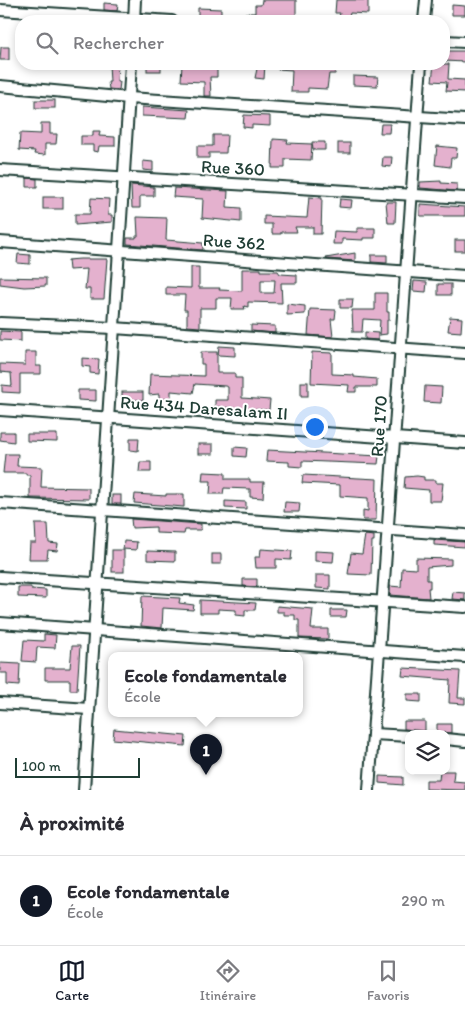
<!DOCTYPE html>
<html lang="fr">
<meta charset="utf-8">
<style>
:root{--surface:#fff;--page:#f7f7f7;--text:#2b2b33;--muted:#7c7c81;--line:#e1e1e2;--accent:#111827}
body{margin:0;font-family:Itim,sans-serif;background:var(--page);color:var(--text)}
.controls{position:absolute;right:15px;bottom:15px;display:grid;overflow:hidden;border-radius:10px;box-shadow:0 2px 8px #0003}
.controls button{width:45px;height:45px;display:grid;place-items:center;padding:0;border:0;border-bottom:1px solid var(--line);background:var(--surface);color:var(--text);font:25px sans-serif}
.scale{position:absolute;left:15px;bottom:12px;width:125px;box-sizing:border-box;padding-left:5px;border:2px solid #1f3d34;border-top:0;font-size:14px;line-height:18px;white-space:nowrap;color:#1f3d34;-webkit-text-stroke:4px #fff;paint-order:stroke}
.you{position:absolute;left:314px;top:426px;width:18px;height:18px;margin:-12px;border:4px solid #fff;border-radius:50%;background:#1a73e8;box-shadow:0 0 0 8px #1a73e833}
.badge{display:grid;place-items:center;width:32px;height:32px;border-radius:50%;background:var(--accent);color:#fff;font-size:16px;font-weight:700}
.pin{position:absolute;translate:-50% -41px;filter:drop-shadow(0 1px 2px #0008)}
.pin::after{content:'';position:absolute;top:26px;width:18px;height:15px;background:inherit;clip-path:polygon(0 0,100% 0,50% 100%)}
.popup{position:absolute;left:108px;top:652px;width:195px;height:65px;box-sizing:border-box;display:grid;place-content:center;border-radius:10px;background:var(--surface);filter:drop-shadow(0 1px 4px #0005);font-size:16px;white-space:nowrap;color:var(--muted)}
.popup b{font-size:19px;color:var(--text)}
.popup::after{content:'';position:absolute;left:50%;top:100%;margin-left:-10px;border:10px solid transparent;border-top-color:var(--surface)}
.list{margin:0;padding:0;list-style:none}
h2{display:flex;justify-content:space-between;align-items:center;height:65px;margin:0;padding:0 20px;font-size:21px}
h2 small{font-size:16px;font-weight:400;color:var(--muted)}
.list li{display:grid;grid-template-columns:32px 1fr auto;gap:15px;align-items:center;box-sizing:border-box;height:90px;padding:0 20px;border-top:1px solid var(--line)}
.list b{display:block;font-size:19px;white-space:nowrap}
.list p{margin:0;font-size:16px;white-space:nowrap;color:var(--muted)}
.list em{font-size:16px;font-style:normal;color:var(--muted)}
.icon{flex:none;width:28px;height:28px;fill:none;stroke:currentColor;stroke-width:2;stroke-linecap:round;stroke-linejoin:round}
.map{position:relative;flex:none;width:465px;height:790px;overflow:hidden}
.search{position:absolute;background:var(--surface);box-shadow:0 2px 8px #0003;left:15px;right:15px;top:15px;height:55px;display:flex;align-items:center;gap:12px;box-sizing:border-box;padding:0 18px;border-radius:20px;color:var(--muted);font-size:19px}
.sheet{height:155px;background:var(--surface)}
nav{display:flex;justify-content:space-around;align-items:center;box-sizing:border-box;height:70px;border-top:1px solid var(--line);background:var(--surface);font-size:14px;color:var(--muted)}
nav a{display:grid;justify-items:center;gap:2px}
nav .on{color:var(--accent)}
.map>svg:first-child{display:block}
.building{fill:#e4b1ce;stroke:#1f3d34;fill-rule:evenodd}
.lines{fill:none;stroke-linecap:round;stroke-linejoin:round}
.street-casing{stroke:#1f3d34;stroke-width:14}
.street{stroke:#fff;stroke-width:10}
.labels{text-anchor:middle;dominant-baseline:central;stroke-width:4;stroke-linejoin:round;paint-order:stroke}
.street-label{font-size:18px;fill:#1f3d34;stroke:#fff}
</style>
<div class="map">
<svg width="465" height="790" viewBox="0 0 465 790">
<rect width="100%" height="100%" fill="#fff"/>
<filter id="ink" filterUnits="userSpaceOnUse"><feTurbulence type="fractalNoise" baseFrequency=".02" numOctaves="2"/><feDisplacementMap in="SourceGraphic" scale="10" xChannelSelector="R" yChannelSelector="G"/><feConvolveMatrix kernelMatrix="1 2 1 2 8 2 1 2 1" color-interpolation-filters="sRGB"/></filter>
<g filter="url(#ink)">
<!-- building -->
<g class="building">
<path d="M262 0H296V21H245V13H255V5H261Z"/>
<path d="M336 0H368V14L350 13 348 21H338L340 13H335Z"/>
<path d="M104 3 118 4 117 11 104 10Z"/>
<path d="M452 5 465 6V15H452Z"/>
<path d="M198 8 221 9V18H198Z"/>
<path d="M1 47H9V60H0Z"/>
<path d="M444 51H465V62L444 61Z"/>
<path d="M109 64H118L117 82H120L119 90 109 89 108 82H110Z"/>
<rect x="147" y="64" width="14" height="7"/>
<path d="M182 64H217V77H210L211 96H204V82L181 81Z"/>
<path d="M258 64H265L264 79 255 78Z"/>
<path d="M278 64 336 65 335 74H329L327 89 308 88V92H291L292 70 277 69Z"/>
<path d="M434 64H449L448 79 465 80V92L446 91 447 82 432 81Z"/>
<path d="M353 76 378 77 377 86 353 85Z"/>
<rect x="35" y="100" width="20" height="8"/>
<path d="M142 107 189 110 188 118 142 116Z"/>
<path d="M244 115 270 116V126L252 125V128L243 127Z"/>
<path d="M41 123H50V134H57L56 144H45V155L34 154 35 151 19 150 20 133 41 134Z"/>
<path d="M381 124H390L389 133H380Z"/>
<path d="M93 131H100L99 136 115 137V146H99L98 152 93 151V145H81V136H93Z"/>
<path d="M213 135H227L226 153H209V158H197V146H213Z"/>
<path d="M273 139 288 140 287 143 312 144 311 160 285 159V168H272Z"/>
<path d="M312 142H325V150H313Z"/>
<rect x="338" y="143" width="12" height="10"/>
<path d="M437 146 457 148 456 158H451L450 167 435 165Z"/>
<path d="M383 157H392L391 167 382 166Z"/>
<path d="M143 161 153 162V171L143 170Z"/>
<path d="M27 178 37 179V187H27Z"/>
<path d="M441 181V183L457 184V191L420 188V182Z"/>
<path d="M131 185 154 187V196H140V208H132Z"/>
<path d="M174 188 228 191 227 207 241 208V222L202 218 203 199 173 197Z"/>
<rect x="43" y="197" width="20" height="12"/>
<path d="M309 197 322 198 321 234H313V227H295L297 232H281V234H272V224H264V216L307 218Z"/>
<path d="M91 198 109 199 108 215H112V222L75 225V214H90Z"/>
<path d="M340 199 352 200 351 208 339 207Z"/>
<path d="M386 202H396L395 223H388Z"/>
<path d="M420 204 465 207V216H420Z"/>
<path d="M137 217 167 218 166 240 203 243V250L127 244V238H136V236H138Z"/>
<path d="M357 228H375V238H363V240L342 239V244H333L334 231 357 232Z"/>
<rect x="455" y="240" width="10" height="11"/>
<path d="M355 253V261L327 259 326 258Z"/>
<path d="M18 254 30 255V264L17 263Z"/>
<path d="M371 255H387V263L371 262Z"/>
<path d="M80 259H107L104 299H90V289H85L87 269 69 270 68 260Z"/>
<path d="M191 267H199V288H220L219 290 242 291V269H261V271H278L280 274 297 275V283H281L282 303 248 302V307L244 306 245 309H231L232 298H216V308H200V327L187 326V310H184L185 295H166V287L191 288ZM261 280H275L274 293H261Z"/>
<path d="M0 277 46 278V286L24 287 0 284Z"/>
<path d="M414 281 427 282 426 292 413 291Z"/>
<rect x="438" y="284" width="13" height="11"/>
<path d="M375 293H387V312H389V320H387V334L379 335 380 320 363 319 362 332H353L352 310H375Z"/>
<path d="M340 299H353L352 308H340Z"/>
<path d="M287 304 305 306V314L287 315Z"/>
<path d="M310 309 336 310 335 319H331L333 337 308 335Z"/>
<path d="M450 317 462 318 461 332 448 331Z"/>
<path d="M251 325 275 326V333L251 331Z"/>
<path d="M0 331 21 332V341L0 340Z"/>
<path d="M365 332 378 333V340L365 339Z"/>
<path d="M219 346 235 347V356L218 355Z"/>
<path d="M25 352H36V366H41V374H20V393L2 392V385L12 386 11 373 0 372V364L25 365Z"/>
<path d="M201 352H217V373H235V378H242V398L270 400 269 410 215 407V400H228V387L225 386 195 384 193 393 171 391V398L159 400V394L149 395 150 374 204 376V364H201Z"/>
<path d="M312 352 332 353V374L354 375V377L377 379V387H356V392H348L349 385 311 383Z"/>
<path d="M82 358 99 359 98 374 90 373V367L82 366Z"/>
<rect x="301" y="382" width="7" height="14"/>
<path d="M425 386 442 387 441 403 424 402Z"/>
<path d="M78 390H96V401L78 400Z"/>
<rect x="122" y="392" width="21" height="8"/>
<path d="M0 432H14V442L0 440Z"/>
<path d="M27 434H57V442L27 441Z"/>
<path d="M130 438H139L138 451 130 450Z"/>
<rect x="198" y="444" width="15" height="10"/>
<path d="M234 447 247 448 246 457 234 456Z"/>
<path d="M267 450 379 456 378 464 302 461V467L289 466V462L266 461Z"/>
<path d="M5 454H18L17 466 42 467 41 487 89 488V499L30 498V475H26V473H3Z"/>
<path d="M140 462H151V472H139Z"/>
<path d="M203 472 225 473V479H250V482H264L263 498 250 497V489L224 488 223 494H210L211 481H202Z"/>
<path d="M303 475 377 479 376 520H363V510L368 511V498L340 496V485L302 483Z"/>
<path d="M417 476 424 477V480H436V483H443L441 501H429V490L404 488 405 477Z"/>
<path d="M135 494 166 496V494H184V507L134 503Z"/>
<rect x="112" y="495" width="9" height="9"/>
<path d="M225 501 246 502V509L225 508Z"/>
<path d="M285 502 300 503 299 512H284Z"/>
<path d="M131 519 201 524V530H185L184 534 156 533V527L132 528Z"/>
<path d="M35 524H48L49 543 58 544 57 551 48 550 47 559H29L30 543H36Z"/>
<path d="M365 535 374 536V541H372L371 575 348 574 351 553 362 554Z"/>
<path d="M434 540 465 542V547L434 545Z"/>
<path d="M124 541 137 542 136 550 123 549Z"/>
<path d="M261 549 292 551 291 560 276 559V568H256L255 557H260Z"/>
<rect x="112" y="550" width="12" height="22"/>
<path d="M147 551 175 552V561L147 560Z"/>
<path d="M315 551 334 552 333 562 315 561Z"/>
<rect x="212" y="554" width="9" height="10"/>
<path d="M416 558 451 559V565L427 567V580H430V588H428L429 598 390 595V586L401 587 402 568 416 569Z"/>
<path d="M316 575H330V589L316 588Z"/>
<path d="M243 579H257V587L243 586Z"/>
<path d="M18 587H31V589L46 590V598L18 597Z"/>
<path d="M453 592 465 593V600L452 599Z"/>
<path d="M142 596 180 598 179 603 194 605 193 610 163 608 162 628 141 626Z"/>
<path d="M200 600 256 603 255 610H245V616L236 615V610L218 609V613H200Z"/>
<path d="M277 606 313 609 311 629H328V639L299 638V620H295V615H284V612H277Z"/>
<path d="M331 610H347L346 617H331Z"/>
<path d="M44 634 56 635 55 648 37 647 36 662 22 661 24 640 44 641Z"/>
<path d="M72 646H80L77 690H70V680H45V668H70Z"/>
<path d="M0 663 20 664 19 686 7 685V673H0Z"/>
<path d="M403 668 460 671 458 698H465V704L449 703 450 680 402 676Z"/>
<path d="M407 694H421V702L407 701Z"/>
<path d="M404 721H425V731L404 729Z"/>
<path d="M437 724H451V733L437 734Z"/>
<path d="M114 729 186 736 185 746 113 739Z"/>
<path d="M440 771H454L453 781 465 782V790L426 789V780H439Z"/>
<path d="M379 776 403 777V785L379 783Z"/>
</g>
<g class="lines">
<defs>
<g id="street">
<path d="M0 10 172 21"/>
<path d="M134 21 135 0"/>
<path d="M424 21 426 0"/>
<path d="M444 41 465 42"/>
<path d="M0 86 129 98 465 120"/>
<path d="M0 170 465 198"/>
<path d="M0 242 465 276"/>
<path d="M0 323 114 328 465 353"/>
<path d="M0 410 465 443"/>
<path d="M0 503 465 535"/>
<path d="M0 577 465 607"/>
<path d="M0 623 465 657"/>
<path d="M0 703 89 709"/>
<path d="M373 734 409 736"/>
<path d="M446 739 465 741"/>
<path d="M84 790 131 64"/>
<path d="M369 790 421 64"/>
</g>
</defs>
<!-- street casing -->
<use href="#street" class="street-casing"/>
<!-- street -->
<use href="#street" class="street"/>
</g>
</g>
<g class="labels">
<!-- street labels -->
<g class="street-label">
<text transform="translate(233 168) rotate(3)">Rue 360</text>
<text transform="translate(234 242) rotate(4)">Rue 362</text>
<text transform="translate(204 408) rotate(4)">Rue 434 Daresalam II</text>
<text transform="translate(379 426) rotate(-86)">Rue 170</text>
</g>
</g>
</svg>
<div class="controls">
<button><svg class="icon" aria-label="layers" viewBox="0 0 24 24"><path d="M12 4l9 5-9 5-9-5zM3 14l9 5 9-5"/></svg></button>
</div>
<div class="scale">100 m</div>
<div class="you"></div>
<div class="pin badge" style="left:206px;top:775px">1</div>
<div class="popup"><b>Ecole fondamentale</b>École</div>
<div class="search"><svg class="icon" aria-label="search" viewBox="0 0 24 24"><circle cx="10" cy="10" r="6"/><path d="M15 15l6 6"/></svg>Rechercher</div>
</div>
<section class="sheet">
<h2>À proximité<small></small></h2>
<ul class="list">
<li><span class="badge">1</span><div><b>Ecole fondamentale</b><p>École</p></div><em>290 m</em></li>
</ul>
</section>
<nav>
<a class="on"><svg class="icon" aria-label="map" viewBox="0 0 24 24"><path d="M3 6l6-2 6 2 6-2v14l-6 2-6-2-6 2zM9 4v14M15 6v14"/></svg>Carte</a>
<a><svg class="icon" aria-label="directions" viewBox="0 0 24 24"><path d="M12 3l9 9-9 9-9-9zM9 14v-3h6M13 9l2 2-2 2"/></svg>Itinéraire</a>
<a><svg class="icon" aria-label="saved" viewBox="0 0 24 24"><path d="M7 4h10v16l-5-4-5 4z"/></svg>Favoris</a>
</nav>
